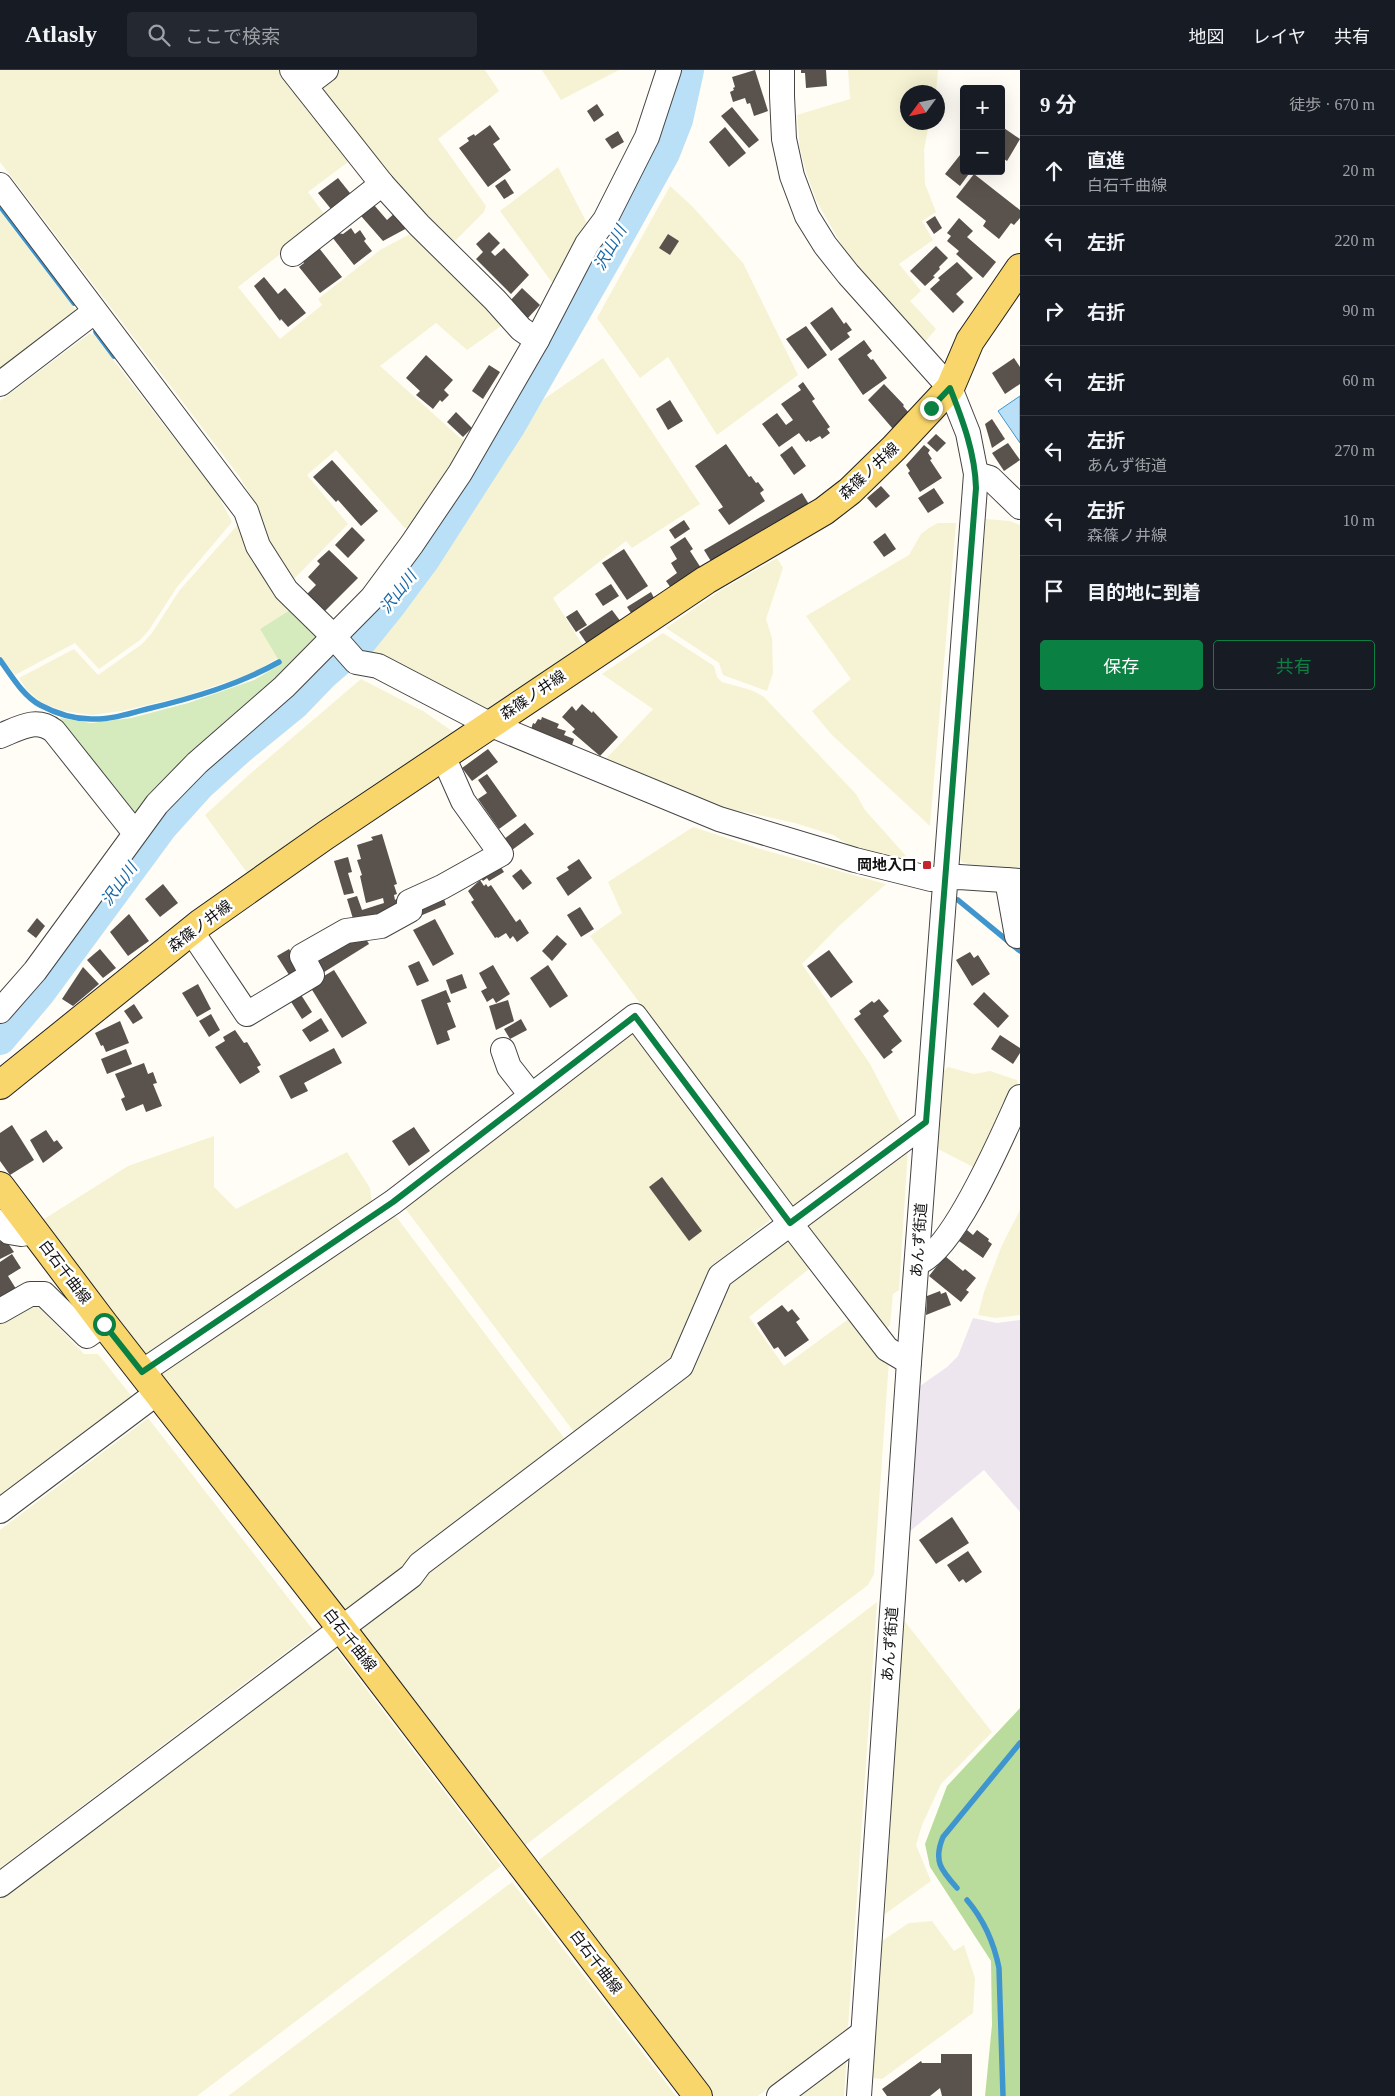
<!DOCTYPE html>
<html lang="ja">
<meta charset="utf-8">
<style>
:root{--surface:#171b24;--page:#242831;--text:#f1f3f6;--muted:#9ea1a6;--line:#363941;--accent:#0b8043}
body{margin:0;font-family:"Times New Roman","Noto Sans JP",serif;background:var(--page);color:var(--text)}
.controls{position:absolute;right:15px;top:15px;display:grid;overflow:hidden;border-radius:5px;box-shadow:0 5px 20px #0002}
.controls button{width:45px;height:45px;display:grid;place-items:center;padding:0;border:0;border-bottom:1px solid var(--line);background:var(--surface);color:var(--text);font:25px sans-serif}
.compass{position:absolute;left:900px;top:15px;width:45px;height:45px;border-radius:50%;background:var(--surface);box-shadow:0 5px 20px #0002;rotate:237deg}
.stop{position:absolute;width:15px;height:15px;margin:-11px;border:4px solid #0b8043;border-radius:50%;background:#fff}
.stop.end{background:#0b8043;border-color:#fff;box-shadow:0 1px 5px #0008}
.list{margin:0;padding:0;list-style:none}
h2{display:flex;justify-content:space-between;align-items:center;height:65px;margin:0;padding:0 20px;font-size:21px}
h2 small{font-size:16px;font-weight:400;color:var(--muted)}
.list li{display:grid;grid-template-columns:32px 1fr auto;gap:15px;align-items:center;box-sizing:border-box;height:70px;padding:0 20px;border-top:1px solid var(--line)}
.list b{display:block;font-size:19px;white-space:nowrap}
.list p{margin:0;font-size:16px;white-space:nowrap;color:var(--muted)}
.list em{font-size:16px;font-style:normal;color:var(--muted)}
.actions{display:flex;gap:10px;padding:15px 20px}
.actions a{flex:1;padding:11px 0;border:1px solid var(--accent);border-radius:5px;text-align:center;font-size:18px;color:var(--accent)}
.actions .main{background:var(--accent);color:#fff}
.icon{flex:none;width:28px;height:28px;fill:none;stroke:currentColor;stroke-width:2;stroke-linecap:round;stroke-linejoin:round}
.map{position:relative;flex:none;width:1020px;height:2026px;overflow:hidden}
header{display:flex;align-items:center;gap:30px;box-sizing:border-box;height:70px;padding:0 25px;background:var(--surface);border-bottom:1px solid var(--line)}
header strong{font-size:24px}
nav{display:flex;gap:28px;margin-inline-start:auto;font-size:18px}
.search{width:350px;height:45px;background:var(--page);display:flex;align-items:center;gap:12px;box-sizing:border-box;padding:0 18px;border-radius:5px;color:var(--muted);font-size:19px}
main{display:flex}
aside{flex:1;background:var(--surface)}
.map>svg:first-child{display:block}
.industrial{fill:#eee6ef}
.farmland{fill:#f6f3d4}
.green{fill:#d5ebbd}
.forest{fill:#b9dc9c}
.water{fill:#b9e0f7;stroke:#3f96cf}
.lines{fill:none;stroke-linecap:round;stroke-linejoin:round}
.stream{stroke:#3f96cf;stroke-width:5.5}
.river{stroke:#b9e0f7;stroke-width:32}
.building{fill:#5a524d}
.minor-casing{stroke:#444;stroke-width:26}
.major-casing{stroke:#222;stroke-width:30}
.minor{stroke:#fff;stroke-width:24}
.major{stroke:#f9d66b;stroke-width:28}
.route{stroke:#0b8043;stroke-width:6}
.poi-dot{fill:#c4262e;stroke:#fff;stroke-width:2}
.labels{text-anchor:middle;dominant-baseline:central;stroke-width:5;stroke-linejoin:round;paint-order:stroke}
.street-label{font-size:15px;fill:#111;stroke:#fff}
.poi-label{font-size:15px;font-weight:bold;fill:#111;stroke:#fff;text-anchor:end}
.water-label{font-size:16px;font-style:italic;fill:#1768a6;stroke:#fff}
</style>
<header>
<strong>Atlasly</strong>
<div class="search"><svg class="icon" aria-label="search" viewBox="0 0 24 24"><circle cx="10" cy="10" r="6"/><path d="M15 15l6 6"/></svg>ここで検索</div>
<nav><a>地図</a><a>レイヤ</a><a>共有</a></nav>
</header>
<main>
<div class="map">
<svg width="1020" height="2026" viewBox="0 0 1020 2026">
<rect width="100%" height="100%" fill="#fffdf5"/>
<!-- industrial -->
<path class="industrial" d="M973 1248 997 1253 1020 1250V1442L984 1400 909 1462 920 1316 947 1297 958 1286Z"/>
<!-- farmland -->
<g class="farmland">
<path d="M0 0H281L352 89 308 122 327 148 238 217 280 269 322 235 318 229 380 180 414 162 504 254 467 280 436 253 380 296 467 374 410 460 404 457 336 380 307 405 348 454 290 513 266 473 254 431 239 406 0 92Z"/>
<path d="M333 0H485L499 21 438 69 486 136 484 142 451 175 386 108 315 17Z"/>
<path d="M542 0H619L561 30Z"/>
<path d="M848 0H938L936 22H908V52L929 53 924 80 925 114 936 142 922 151 933 170 899 194 921 221 910 231 936 259 924 273 845 181 816 130 806 102 800 79 797 45 850 29Z"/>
<path d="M558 97 588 155 556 218 500 141Z"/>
<path d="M670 116 692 136 743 193 798 305 717 365 668 287 640 308 597 248Z"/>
<path d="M0 141 77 242 0 304Z"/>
<path d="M89 264 94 265 218 425 232 452 177 517 149 560 140 570 99 599 75 573 15 605 0 586V331Z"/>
<path d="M603 288 700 434 632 478 626 471 553 528 584 577 486 644 369 582 391 559 420 521 544 329Z"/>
<path d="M986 449 1010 451 1020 455V799L968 794 962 792 958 787Z"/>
<path d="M240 452 293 538 260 559 278 588 251 604 185 626 122 641 92 645 63 641 40 632 26 619 19 608 74 579 98 605 142 574 152 563 179 521Z"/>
<path d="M938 453H956L930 756 832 665 812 641 851 609 806 546 909 485 921 464 929 458Z"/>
<path d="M777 488 783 498 766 549 772 568 773 603 767 621 723 605 719 593 666 558 721 520Z"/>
<path d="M663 563 714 596 717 607 722 612 751 620 763 626 856 724 865 740 916 797 859 781 833 765 795 753 745 742 722 741 602 693 653 639 602 604Z"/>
<path d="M361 609 423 641 455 663 248 804 205 745 251 703Z"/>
<path d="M693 757 757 778 886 814 839 856 802 894 870 994 903 1057 794 1141 590 866 622 843 608 812Z"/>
<path d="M628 956 773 1148 709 1198 672 1286 574 1362 401 1133Z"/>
<path d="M948 997 974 1004 990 1001 1017 1010 1018 1015 981 1101 934 1077 939 1005Z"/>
<path d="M214 1066V1117L236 1139 347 1082 370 1118 372 1132 144 1287 41 1151 128 1096Z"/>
<path d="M908 1079 899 1220 893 1224 890 1255 885 1260 806 1158Z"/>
<path d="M391 1140 565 1369 351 1540 342 1539 160 1307V1297Z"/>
<path d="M1020 1140V1245L996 1248 978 1245 984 1222 1002 1175Z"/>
<path d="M792 1166 814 1195 749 1247 784 1296 854 1245 889 1290 874 1504 868 1515 523 1777 358 1561 422 1512 429 1503 693 1302 731 1213Z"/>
<path d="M33 1231 84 1284H98L133 1328 0 1430V1250Z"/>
<path d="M148 1348 314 1561 0 1798V1460Z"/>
<path d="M877 1532 848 1958 758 2026H713L538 1797 539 1790Z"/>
<path d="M902 1548 992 1662 941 1714 922 1755 916 1775 931 1811 885 1844Z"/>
<path d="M335 1578 501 1796 197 2026H0V1824Z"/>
<path d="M512 1812 676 2026H228Z"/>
<path d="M932 1851 954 1881 964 1875 975 1908 973 1943 882 2009 873 2008 882 1871 909 1853Z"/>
<path d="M847 1985 844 2026H793Z"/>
</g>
<!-- green -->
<path class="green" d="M293 538 321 567 133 746 57 652 61 648 91 653 131 648 188 633 254 610 281 594 260 559Z"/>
<!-- forest -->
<path class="forest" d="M1020 1638V2026H985L992 1955 991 1891 930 1797 925 1774 947 1716Z"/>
<!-- water -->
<path class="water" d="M1020 326V373L998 341Z"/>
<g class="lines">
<!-- stream -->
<g class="stream">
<path d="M0 136 74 233"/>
<path d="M96 262 114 286"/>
<path d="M0 590C11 605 23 626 40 635 55 643 74 649 91 649 109 650 129 644 147 639 193 628 238 615 279 592"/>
<path d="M958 830 1020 881"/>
<path d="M957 1818C941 1800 933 1791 943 1767L1020 1673"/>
<path d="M967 1830C984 1850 994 1873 999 1898L1003 2026"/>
</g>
<!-- river -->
<path class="river" d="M0 969 39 923 162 756 200 714 240 678 295 633 323 604 361 571 390 535 424 489 510 355 608 184 664 83 677 50 688 0"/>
</g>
<!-- building -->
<g class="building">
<path d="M755 0 768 41 754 46 750 33 747 34 745 28 733 32 730 22 734 20 733 18 735 17 732 7Z"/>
<path d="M801 0H826L827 16 806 18 805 3H801Z"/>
<path d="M597 34 604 45 594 52 587 41Z"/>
<path d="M732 37 759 70 749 78 721 46Z"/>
<path d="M490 55 500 69 493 74 511 100 488 117 459 78 469 71 467 68 474 64 475 66Z"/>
<path d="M1001 56 1020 69 1007 91 1001 87Z"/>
<path d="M725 57 746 83 729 97 709 72Z"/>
<path d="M618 61 624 72 612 79 605 69Z"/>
<path d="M964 80V101H971L960 116 945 104Z"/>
<path d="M974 104 1020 140V148L1014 155 1011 153 999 169 983 156 986 151 956 127Z"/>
<path d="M338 108 350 123 331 139 318 123Z"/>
<path d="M505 109 514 123 504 129 495 116Z"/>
<path d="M374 135 387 150 396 142 409 157 383 171 361 146Z"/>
<path d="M935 146 942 158 934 164 926 152Z"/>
<path d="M959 148 973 161 967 167 996 192 983 208 956 184 959 181 947 171 951 166 947 163Z"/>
<path d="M351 158 355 164 360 160 366 169 364 171 372 181 354 195 332 167 338 163 343 164Z"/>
<path d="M489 162 500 173 491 182 495 186 504 178 529 205 511 224 476 189 483 182 476 174Z"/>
<path d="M668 164 679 171 670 185 659 178Z"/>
<path d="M936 176 948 188 939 197 940 199 933 206 935 207 925 216 910 201Z"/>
<path d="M319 178 342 207 320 223 299 197 304 193 301 189Z"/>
<path d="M957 192 973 208 956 224 964 232 953 243 930 219 940 210 938 208Z"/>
<path d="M264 207 278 224 285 218 306 243 288 257 281 249 280 251 254 216Z"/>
<path d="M522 218 540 235 527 249 509 232Z"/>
<path d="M832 237 844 254 846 252 852 260 847 263 850 267 831 281 810 253Z"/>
<path d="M806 256 827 285 808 299 786 269Z"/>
<path d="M864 270 872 281 867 285 871 290 873 289 887 308 863 325 838 289Z"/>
<path d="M426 285 453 310 444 320 449 325 442 332 440 330 433 339 416 325 420 321 406 308Z"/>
<path d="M1014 288 1020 297V314L1005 324 992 303Z"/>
<path d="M489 295 500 302 483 329 472 321Z"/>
<path d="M803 312 815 329 812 331 830 357 827 359 830 363 822 369 820 366 810 372 809 370 806 372 799 363 779 377 762 354 777 343 786 355 793 350 781 334 801 320 798 316Z"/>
<path d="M884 314 904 335 903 336 909 343 893 359 868 330Z"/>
<path d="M670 330 683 351 668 360 656 339Z"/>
<path d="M456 342 472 358 463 367 447 352Z"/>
<path d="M992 349 1005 369 992 378 985 354Z"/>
<path d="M936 364 946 373 937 382 927 373Z"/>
<path d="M1008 373 1020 390 1004 401 992 383Z"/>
<path d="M726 374 749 407 751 406 756 413 758 412 764 420 760 423 765 431 729 455 718 440 723 437 695 396Z"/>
<path d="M924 375 930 380 928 383 932 389 930 390 942 408 920 422 908 403 910 401 906 395Z"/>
<path d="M792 376 806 396 794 405 780 385Z"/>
<path d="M332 390 378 441 361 456 338 430 336 432 313 407Z"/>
<path d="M881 416 890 426 876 438 867 428Z"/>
<path d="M934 418 944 433 928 443 918 428Z"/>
<path d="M802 423 810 436 712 493 704 480Z"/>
<path d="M684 450 690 459 675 469 669 460Z"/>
<path d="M352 457 365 470 348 488 335 475Z"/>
<path d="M885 463 896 479 884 487 873 472Z"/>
<path d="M685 467 693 479 690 481 701 498 671 518 666 511 677 503 671 493 677 489 670 477Z"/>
<path d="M624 479 648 516 627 530 602 493Z"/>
<path d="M329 480 358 508 325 541 307 524 316 515 308 507 320 494 317 491Z"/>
<path d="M611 514 619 526 603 536 595 524Z"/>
<path d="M651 522 654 528 631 543 627 537Z"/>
<path d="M577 540 587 555 576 562 566 547Z"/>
<path d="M612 540 621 552 587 574 579 562Z"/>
<path d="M582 634 592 643 593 641 618 667 600 686 572 662 575 659 562 647 572 636 576 641Z"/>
<path d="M542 647 559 654 557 658 566 661 564 665 574 669 571 678 530 662 533 653 535 654 538 649 541 650Z"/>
<path d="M488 679 498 692 472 711 462 698Z"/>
<path d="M487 704 517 746 499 759 478 729 487 723 478 710Z"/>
<path d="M525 753 534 764 512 780 504 769Z"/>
<path d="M382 764 397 814 394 815 397 824 394 825 395 830 399 828 402 837 354 852 347 829 357 826 362 840 384 833 383 828 366 833 360 806 362 805 357 790 361 789 357 775 373 770 371 767Z"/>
<path d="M348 787 352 802 348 803 354 823 344 825 334 791Z"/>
<path d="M579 789 592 808 568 826 556 808 569 800 567 797Z"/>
<path d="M497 791 504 802 489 811 487 808 483 811 480 807Z"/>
<path d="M521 799 532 813 523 820 512 806Z"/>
<path d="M480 810 484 816 486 814 488 817 491 815 516 852 520 849 529 863 517 872 513 866 510 869 506 863 498 868 497 867 495 868 471 832 474 830 468 821Z"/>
<path d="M163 814 178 833 160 847 145 829Z"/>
<path d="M442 823 446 835 420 846 415 834Z"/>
<path d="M580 837 594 859 581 867 567 845Z"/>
<path d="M129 844 149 871 128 886 110 862Z"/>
<path d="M37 848 45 856 36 868 27 861Z"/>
<path d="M435 849 454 884 433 896 413 860Z"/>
<path d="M362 862 369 874 321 904 314 891Z"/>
<path d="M557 865 567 874 552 891 542 881Z"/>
<path d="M100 879 116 898 103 908 87 890Z"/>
<path d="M289 879 302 901 291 908 277 886Z"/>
<path d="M829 880 853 912 831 928 807 896Z"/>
<path d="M970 882 974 888 978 885 990 904 972 916 956 890Z"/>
<path d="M419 891 429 911 417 916 408 896Z"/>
<path d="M493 895 510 924 496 933 493 928 487 932 481 921 487 918 479 903Z"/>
<path d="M548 895 568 926 550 938 530 908Z"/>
<path d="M83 897 99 914 73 936 62 929Z"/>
<path d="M334 900 367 953 342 968 309 915Z"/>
<path d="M462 904 467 918 451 924 446 910Z"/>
<path d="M198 914 211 939 197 947 182 923Z"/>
<path d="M298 920 312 942 302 949 288 927Z"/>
<path d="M446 920 451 932 447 933 456 957 447 961 450 970 437 975 421 930Z"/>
<path d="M984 922 1009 946 998 958 973 934Z"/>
<path d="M879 929 889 941 883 946 902 971 891 980 893 982 884 989 854 949 861 944 859 941 872 931 874 933Z"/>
<path d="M508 930 514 951 496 960 489 936Z"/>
<path d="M134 934 143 948 133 954 124 941Z"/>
<path d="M211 944 220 960 209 967 199 951Z"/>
<path d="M321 948 329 961 310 972 302 960Z"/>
<path d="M521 949 527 960 510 969 504 959Z"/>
<path d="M120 951 129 973 106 982 103 975 101 976 95 963Z"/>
<path d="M235 960 244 973 247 972 261 995 257 997 260 1002 240 1014 215 977 225 971 223 967Z"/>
<path d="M1000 965 1020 978V983L1013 994 991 979Z"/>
<path d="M334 978 342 993 304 1013 308 1021 291 1029 279 1006Z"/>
<path d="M126 979 132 994 107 1004 101 989Z"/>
<path d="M144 993 148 1004 153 1002 157 1013 153 1014 162 1036 146 1042 143 1034 126 1041 121 1029 125 1027 115 1004Z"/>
<path d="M12 1055 34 1090 10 1105 0 1091V1063Z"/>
<path d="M414 1057 430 1081 409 1096 392 1071Z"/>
<path d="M46 1060 54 1072 57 1070 63 1078 43 1093 30 1070Z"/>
<path d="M662 1107 702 1161 689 1171 649 1117Z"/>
<path d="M967 1160 973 1165 977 1160 989 1169 988 1171 992 1174 983 1188 959 1171Z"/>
<path d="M5 1169 14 1182 0 1189V1172Z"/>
<path d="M12 1184 21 1198 8 1206 18 1222 0 1233V1192Z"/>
<path d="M945 1186 963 1201 965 1199 976 1208 966 1220 969 1222 961 1232 929 1206Z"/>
<path d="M940 1221 941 1224 946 1222 951 1235 926 1245 927 1226Z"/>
<path d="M782 1235 788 1242 792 1239 800 1249 796 1252 809 1270 785 1287 778 1277 774 1279 757 1253Z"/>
<path d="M952 1447 969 1473 936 1494 919 1470Z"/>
<path d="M968 1481 982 1502 966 1513 963 1509 959 1512 947 1495Z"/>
<path d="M941 1984H972V2026H942L940 2018 930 2026H887L882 2019 921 1991 922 1993H941Z"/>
</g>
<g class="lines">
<defs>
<g id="minor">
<path d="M292 0 382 114 419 155 495 230 521 259 537 270"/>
<path d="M782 0V26L784 69 792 106 807 146 825 175 848 204 950 318 968 363 976 404 909 1292 859 2026"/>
<path d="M305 16 326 0"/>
<path d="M0 115 246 441 258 476 286 520 333 566 356 592 378 596 489 654 719 749 855 790 931 809 959 807 1020 811"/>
<path d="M293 184 382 114"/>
<path d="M0 314 94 242"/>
<path d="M976 404 990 408 1020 437"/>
<path d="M0 666C20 658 36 647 54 661L135 763"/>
<path d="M1007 810 1017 866"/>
<path d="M198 871 247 944 312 905 302 886 346 861 381 856 410 840 409 832 442 817 501 784 463 731 443 686"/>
<path d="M0 941 35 901 157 734 197 693 284 617 372 528 412 474 460 403 537 270 587 174 605 150 647 67 669 0"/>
<path d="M503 980 509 997 531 1025"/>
<path d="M0 1152 9 1162 21 1164 35 1162"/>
<path d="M917 1193C953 1183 1004 1062 1020 1027"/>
<path d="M0 1241 30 1224H44L87 1266 104 1254"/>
<path d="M142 1302 393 1132 635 946 790 1153 887 1279 909 1292"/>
<path d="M0 1441 157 1323"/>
<path d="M0 1815 411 1506 420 1494 681 1296 720 1206 927 1052"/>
<path d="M779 2026 863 1963"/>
</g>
<g id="major">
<path d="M0 1015 201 853 326 765 706 510 824 441 850 421 894 378 950 318 970 271 1020 198"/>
<path d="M0 1116 104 1254 341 1558 698 2026"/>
</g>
</defs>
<!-- minor casing -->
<use href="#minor" class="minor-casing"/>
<!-- major casing -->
<use href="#major" class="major-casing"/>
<!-- minor -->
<use href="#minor" class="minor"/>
<!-- major -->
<use href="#major" class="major"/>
</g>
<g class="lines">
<!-- route -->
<path class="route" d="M104 1254 142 1302 393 1132 635 946 790 1153 926 1052 976 418C975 383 963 351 950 318L931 338"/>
</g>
<!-- markers -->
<rect class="poi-dot" x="922" y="790" width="10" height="10" rx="2.5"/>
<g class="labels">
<!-- street labels -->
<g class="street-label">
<text transform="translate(869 401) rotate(-43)">森篠ノ井線</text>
<text transform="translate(533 625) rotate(-34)">森篠ノ井線</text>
<text transform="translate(200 856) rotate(-37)">森篠ノ井線</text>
<text transform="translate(919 1170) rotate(-86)">あんず街道</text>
<text transform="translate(65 1202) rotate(53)">白石千曲線</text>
<text transform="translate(350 1570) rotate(52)">白石千曲線</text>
<text transform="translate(890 1574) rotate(-86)">あんず街道</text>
<text transform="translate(596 1892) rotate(53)">白石千曲線</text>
</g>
<!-- poi labels -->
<g class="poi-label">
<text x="917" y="795">岡地入口</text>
</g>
<!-- water labels -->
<g class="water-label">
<text transform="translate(610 178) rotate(-60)">沢山川</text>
<text transform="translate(398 522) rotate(-52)">沢山川</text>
<text transform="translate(119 814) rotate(-54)">沢山川</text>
</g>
</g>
</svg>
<div class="controls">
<button>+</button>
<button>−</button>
</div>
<svg class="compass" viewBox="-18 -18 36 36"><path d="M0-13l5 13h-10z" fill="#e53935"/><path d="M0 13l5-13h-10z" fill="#9ea1a6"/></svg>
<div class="stop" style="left:104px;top:1254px"></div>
<div class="stop end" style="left:931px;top:338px"></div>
</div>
<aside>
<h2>9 分<small>徒歩 · 670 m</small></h2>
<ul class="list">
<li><svg class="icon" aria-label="ahead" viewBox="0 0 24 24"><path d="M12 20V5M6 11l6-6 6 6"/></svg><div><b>直進</b><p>白石千曲線</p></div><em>20 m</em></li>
<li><svg class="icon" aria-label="left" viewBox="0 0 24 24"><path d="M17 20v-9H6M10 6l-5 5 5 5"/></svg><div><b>左折</b></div><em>220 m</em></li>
<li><svg class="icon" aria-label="right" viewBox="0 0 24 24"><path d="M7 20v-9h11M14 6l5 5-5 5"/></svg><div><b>右折</b></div><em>90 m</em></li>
<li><svg class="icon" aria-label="left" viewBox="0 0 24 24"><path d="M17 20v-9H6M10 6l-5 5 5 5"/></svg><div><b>左折</b></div><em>60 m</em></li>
<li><svg class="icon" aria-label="left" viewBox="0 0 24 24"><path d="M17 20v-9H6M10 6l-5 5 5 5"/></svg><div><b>左折</b><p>あんず街道</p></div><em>270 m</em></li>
<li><svg class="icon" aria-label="left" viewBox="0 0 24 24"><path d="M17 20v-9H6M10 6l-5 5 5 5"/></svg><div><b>左折</b><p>森篠ノ井線</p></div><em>10 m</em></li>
<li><svg class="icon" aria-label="arrive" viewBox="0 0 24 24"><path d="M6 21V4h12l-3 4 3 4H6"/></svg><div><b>目的地に到着</b></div></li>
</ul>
<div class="actions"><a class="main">保存</a><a>共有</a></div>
</aside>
</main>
